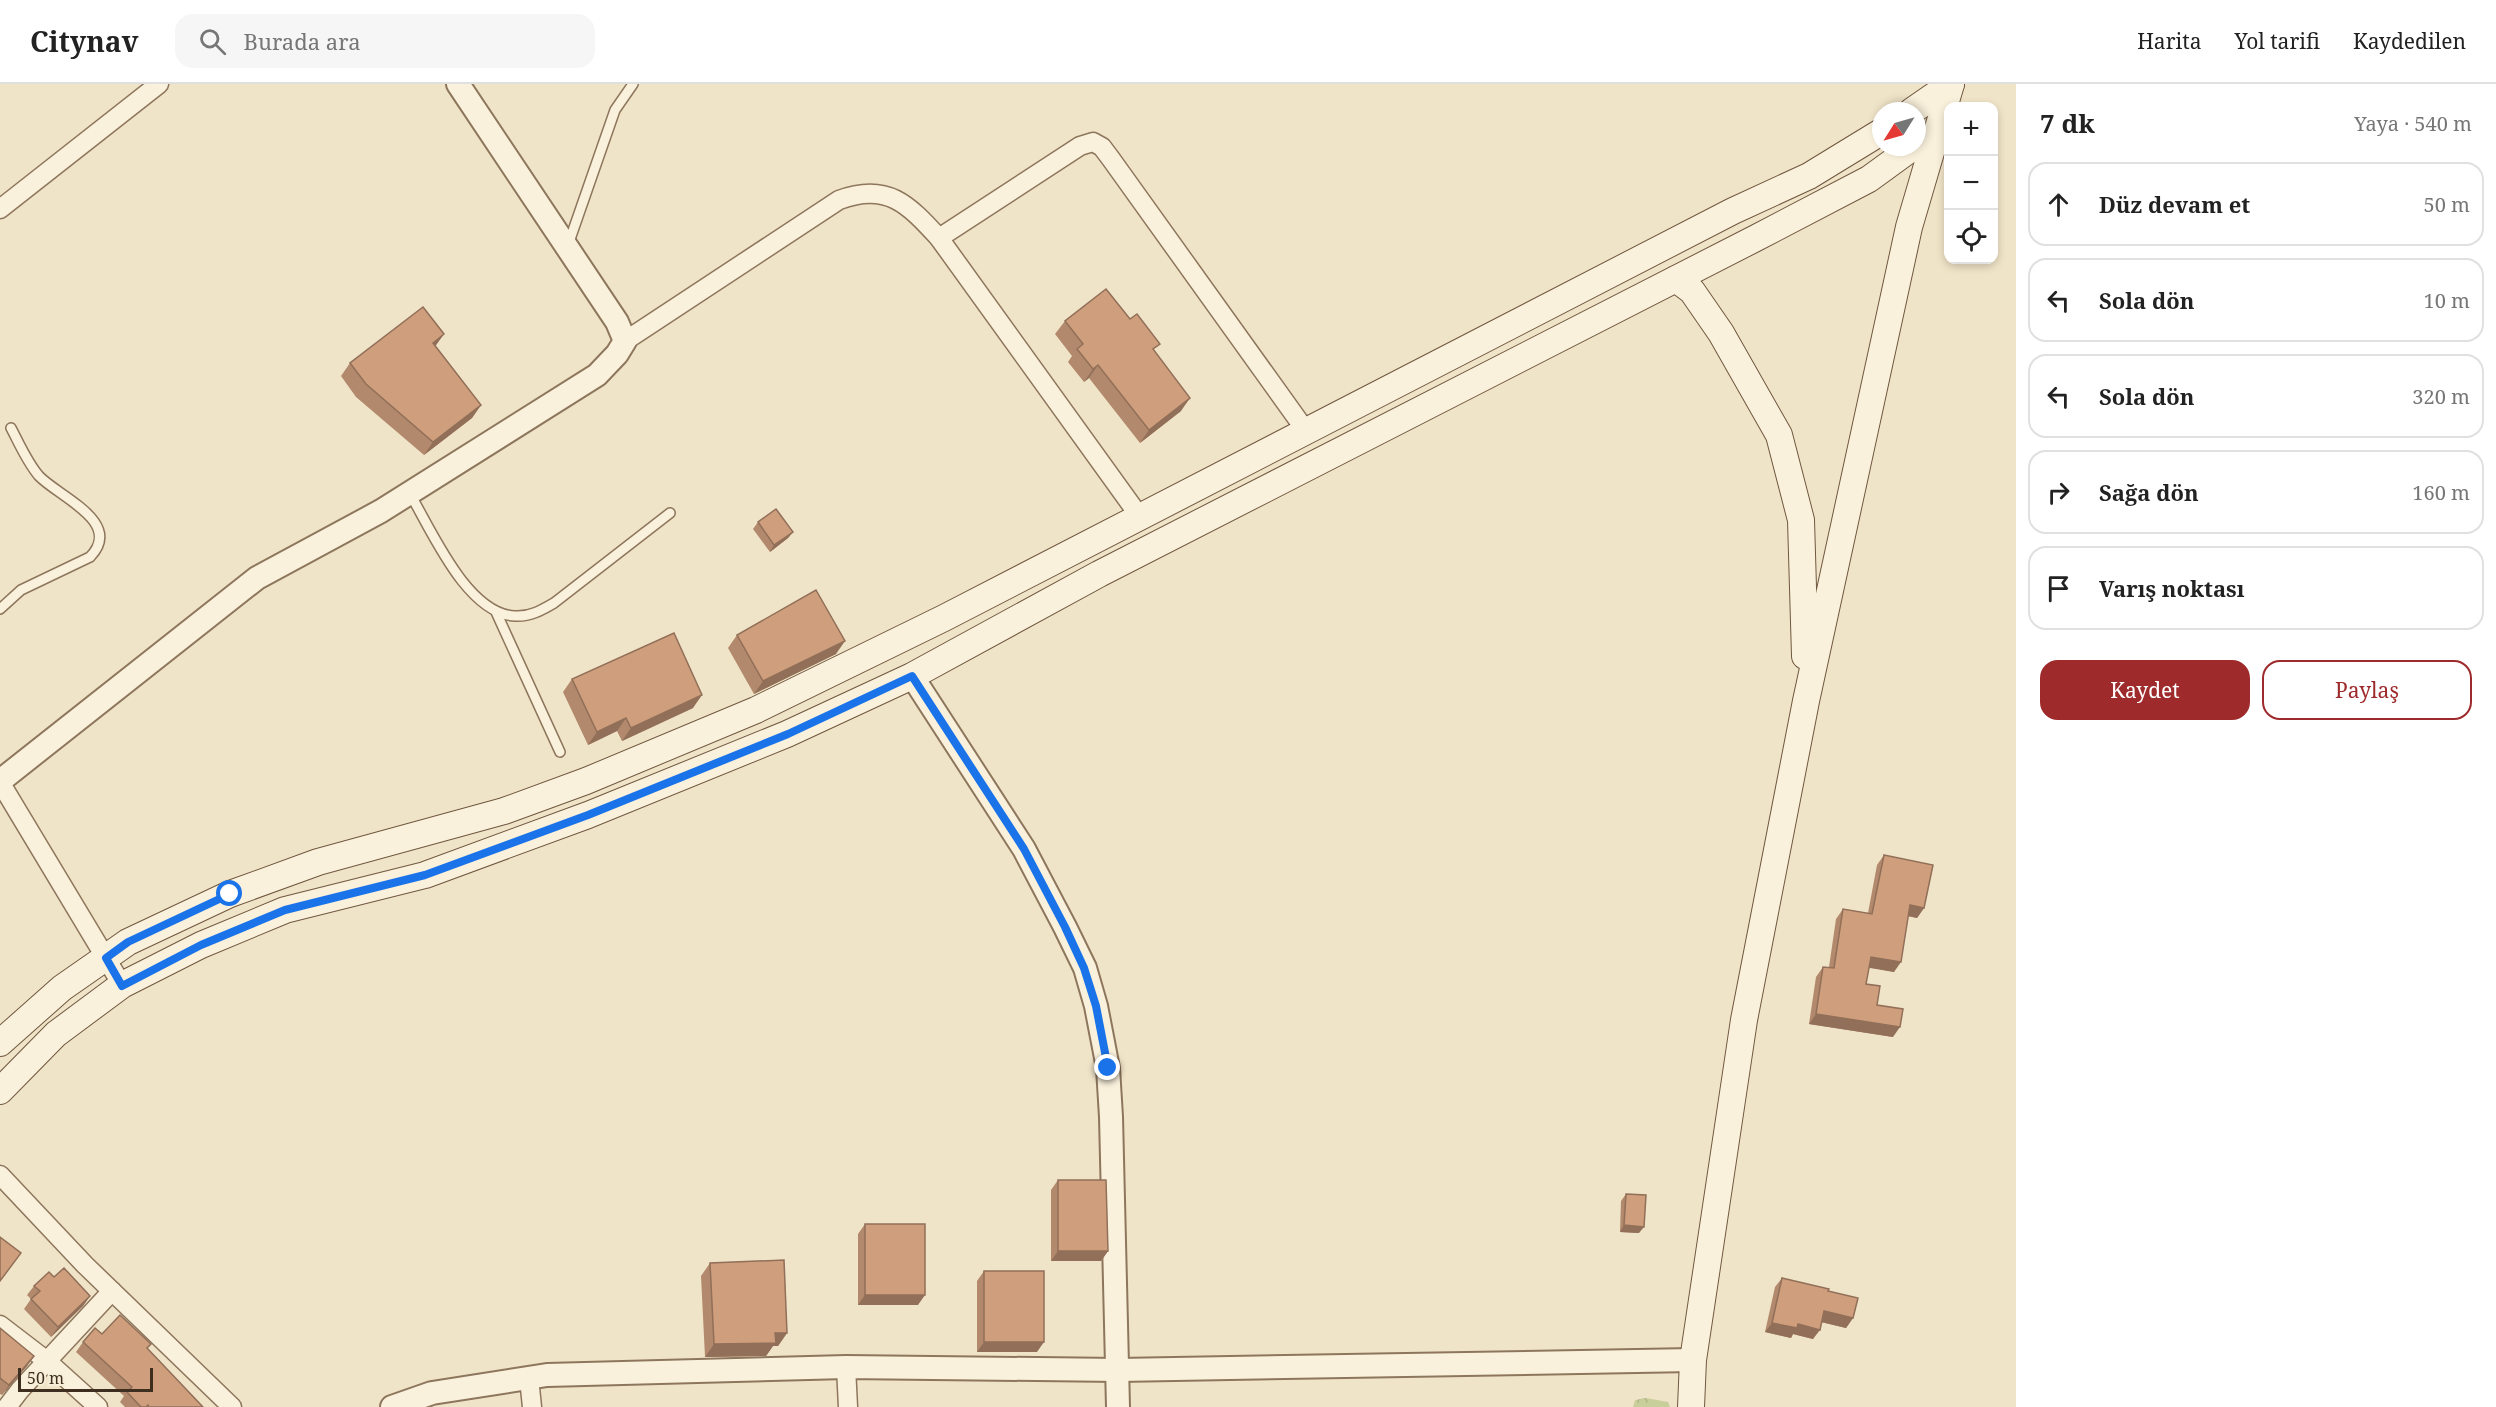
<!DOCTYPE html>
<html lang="tr">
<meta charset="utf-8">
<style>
:root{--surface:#fff;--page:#f6f6f6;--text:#222;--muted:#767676;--line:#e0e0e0;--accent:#9e2a2b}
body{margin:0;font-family:"Noto Serif",serif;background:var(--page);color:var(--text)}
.controls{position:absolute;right:18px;top:18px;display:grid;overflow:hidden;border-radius:12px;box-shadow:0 3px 9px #0003}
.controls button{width:54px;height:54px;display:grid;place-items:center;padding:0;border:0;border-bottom:2px solid var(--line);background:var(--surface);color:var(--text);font:30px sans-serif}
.compass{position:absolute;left:1872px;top:18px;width:54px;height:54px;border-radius:50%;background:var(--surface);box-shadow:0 3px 9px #0003;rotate:233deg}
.scale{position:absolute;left:18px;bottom:15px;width:135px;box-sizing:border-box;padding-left:6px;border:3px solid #3d2e20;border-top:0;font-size:16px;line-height:21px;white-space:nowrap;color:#3d2e20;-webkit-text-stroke:4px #f7eed8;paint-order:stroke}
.stop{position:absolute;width:18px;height:18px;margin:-14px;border:4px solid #1a73e8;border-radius:50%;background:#fff}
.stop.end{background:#1a73e8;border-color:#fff;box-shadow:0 2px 6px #0008}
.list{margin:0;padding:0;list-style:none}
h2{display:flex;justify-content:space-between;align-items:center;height:78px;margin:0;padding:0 24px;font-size:26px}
h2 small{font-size:20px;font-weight:400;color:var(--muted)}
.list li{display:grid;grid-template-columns:39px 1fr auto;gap:18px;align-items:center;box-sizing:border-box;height:84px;margin:0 12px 12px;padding:0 12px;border:2px solid var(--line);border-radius:18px}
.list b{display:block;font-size:22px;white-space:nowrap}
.list em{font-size:20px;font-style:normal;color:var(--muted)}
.actions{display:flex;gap:12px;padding:18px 24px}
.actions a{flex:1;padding:14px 0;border:2px solid var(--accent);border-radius:18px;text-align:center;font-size:21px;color:var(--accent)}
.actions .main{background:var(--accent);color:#fff}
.icon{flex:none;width:33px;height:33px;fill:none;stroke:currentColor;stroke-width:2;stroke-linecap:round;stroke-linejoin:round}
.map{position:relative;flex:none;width:2016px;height:1323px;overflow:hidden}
header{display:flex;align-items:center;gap:36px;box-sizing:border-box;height:84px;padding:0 30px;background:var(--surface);border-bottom:2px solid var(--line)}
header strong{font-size:28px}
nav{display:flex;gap:33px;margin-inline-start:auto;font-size:21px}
.search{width:420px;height:54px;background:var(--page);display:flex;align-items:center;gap:15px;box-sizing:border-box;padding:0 21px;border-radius:18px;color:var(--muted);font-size:22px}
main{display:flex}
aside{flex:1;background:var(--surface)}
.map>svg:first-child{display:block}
.park{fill:url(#park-crowns)}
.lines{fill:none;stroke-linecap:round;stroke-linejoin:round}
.service-casing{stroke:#8d765c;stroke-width:12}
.minor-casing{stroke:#8d765c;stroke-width:21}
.tertiary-casing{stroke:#8d765c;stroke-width:26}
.secondary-casing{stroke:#6f573f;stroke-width:28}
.service{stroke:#faf1dc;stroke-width:9}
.minor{stroke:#faf1dc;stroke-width:18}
.tertiary{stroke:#faf1dc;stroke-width:22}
.secondary{stroke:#faf1dc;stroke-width:26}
.wall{fill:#b2896c}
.shaded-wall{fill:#916f58}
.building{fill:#cf9f7d;stroke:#916f58;stroke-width:1.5}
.route{stroke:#1a73e8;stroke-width:8}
</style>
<header>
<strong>Citynav</strong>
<div class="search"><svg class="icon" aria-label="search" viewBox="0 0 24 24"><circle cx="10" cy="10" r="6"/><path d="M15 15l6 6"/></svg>Burada ara</div>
<nav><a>Harita</a><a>Yol tarifi</a><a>Kaydedilen</a></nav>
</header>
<main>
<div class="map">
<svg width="2016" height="1323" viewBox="0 0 2016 1323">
<defs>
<pattern id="park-crowns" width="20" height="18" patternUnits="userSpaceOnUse" patternTransform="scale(1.5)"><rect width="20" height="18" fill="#c9cf9b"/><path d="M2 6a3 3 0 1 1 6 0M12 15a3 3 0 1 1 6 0" fill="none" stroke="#aeb285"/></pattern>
</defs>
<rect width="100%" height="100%" fill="#f0e4c8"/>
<!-- park -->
<path class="park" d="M1646 1314 1668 1318 1670 1323H1633L1635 1316Z"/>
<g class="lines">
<defs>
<g id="service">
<path d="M568 161 615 26 633 0"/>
<path d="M410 410C432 447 467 530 515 532 530 533 542 526 554 519L670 429"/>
<path d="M0 525 21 506 90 473C124 438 59 413 39 392 27 378 19 359 11 344"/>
<path d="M496 528 560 668"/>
</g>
<g id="minor">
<path d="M0 125 159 0"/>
<path d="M939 154 1080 62 1093 58 1102 63 1111 75 1306 347"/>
<path d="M625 257 839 116C887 98 908 120 939 154L1140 433"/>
<path d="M0 698 122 901"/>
<path d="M0 1091 85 1181 232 1323"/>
<path d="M0 1241 47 1277 98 1323"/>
<path d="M846 1283 848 1323"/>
<path d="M529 1294 532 1323"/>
<path d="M7 1323 20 1306 112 1207"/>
</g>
<g id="tertiary">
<path d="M912 592 1024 765 1065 843 1085 884 1096 922 1108 984 1111 1033 1118 1323"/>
<path d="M0 697 257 494 381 427 597 291 617 270 625 257 617 238 458 0"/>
<path d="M392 1323 432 1309 547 1291 846 1283 1119 1286 1693 1276"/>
</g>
<g id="secondary">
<path d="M1912 27 1951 0"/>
<path d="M1676 195 1692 207 1721 249 1779 351 1801 436 1805 572"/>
<path d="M0 959 62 904 128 858 230 810 318 778 504 727 586 697 756 626 944 534 1733 127 1809 92 1881 48"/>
<path d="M0 1007 56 950 122 901 201 861 285 826 425 791 588 731 787 650 912 592 1099 490 1756 154 1869 95 1913 63"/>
<path d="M1691 1323 1693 1276 1744 936 1806 617 1909 143 1951 0"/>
</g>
</defs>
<!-- service casing -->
<use href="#service" class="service-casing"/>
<!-- minor casing -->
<use href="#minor" class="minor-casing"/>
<!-- tertiary casing -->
<use href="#tertiary" class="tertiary-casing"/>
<!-- secondary casing -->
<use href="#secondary" class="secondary-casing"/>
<!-- service -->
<use href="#service" class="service"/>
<!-- minor -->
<use href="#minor" class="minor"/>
<!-- tertiary -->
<use href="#tertiary" class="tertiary"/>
<!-- secondary -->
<use href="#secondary" class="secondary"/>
</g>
<!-- wall -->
<g class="wall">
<path d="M1065 237 1154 268 1181 327 1140 359 1089 294 1084 298 1068 278 1072 272 1055 250Z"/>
<path d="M444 250 435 262 481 321 472 334 424 371 356 313 341 292 350 279Z"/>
<path d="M758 438 793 448 788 454 770 468 753 445Z"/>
<path d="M737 551 836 570 754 610 728 564Z"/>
<path d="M572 595 693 624 622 657 617 647 588 661 563 608Z"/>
<path d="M1884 771 1924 824 1917 834 1908 832 1894 888 1869 883 1866 900 1893 953 1809 940 1816 893 1823 883H1829L1836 835 1843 825 1868 829 1877 781Z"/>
<path d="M1058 1096 1108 1167 1101 1177H1051V1106Z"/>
<path d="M1626 1110 1639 1149 1620 1148 1621 1117Z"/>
<path d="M865 1140 918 1221H858V1150Z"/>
<path d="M710 1179 787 1249 778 1262H773L766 1272 705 1273 701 1192Z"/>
<path d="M984 1187 1037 1268H977V1197Z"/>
<path d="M54 1193 90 1212 83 1222 51 1253 24 1225 31 1215 27 1211 34 1202Z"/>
<path d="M1782 1194 1828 1207 1853 1234 1846 1244 1821 1238 1813 1255 1793 1250 1791 1254 1765 1248 1775 1203Z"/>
<path d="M0 1244 34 1272 27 1282 2 1311 0 1310Z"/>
<path d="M83 1258 151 1260 147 1265 203 1323H125L120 1318 124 1312 76 1268Z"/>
</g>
<!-- shaded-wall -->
<g class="shaded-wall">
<path d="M444 250 434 264 433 259Z"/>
<path d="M1098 281 1089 294 1084 298 1093 285Z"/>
<path d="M1190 314 1181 327 1140 359 1149 346Z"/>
<path d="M481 321 472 334 424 371 433 358Z"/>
<path d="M793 448 788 454 770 468 774 461Z"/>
<path d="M845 557 836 570 754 610 763 597Z"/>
<path d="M702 611 693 624 622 657 631 644Z"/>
<path d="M626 634 617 647 588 661 597 648Z"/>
<path d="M1910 821 1924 824 1917 834 1903 831Z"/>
<path d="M1871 873 1901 878 1894 888 1864 883Z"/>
<path d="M1816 930 1900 943 1893 953 1809 940Z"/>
<path d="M1624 1141 1644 1143 1639 1149 1620 1148Z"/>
<path d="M1058 1167H1108L1101 1177H1051Z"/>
<path d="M865 1211H925L918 1221H858Z"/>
<path d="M90 1212 83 1222 51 1253 58 1243Z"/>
<path d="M1824 1227 1853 1234 1846 1244 1817 1237Z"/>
<path d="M1772 1239 1798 1240 1820 1246 1813 1255 1793 1250 1791 1254 1765 1248Z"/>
<path d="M775 1249H787L778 1262H773L766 1272 705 1273 714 1260Z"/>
<path d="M984 1258H1044L1037 1268H977Z"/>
<path d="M34 1272 27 1282 2 1311 9 1301Z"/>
</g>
<!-- building -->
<g class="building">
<path d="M1106 205 1130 235 1137 230 1160 260 1153 265 1190 314 1149 346 1098 281 1093 285 1077 265 1083 260 1065 237Z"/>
<path d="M423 223 444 250 433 259 481 321 433 358 366 300 350 279Z"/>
<path d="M776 425 793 448 774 461 758 438Z"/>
<path d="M816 506 845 557 763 597 737 551Z"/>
<path d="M674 549 702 611 631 644 626 634 597 648 572 595Z"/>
<path d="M1884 771 1933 781 1924 824 1910 821 1901 878 1871 873 1866 900 1880 902 1877 921 1903 925 1900 943 1816 930 1823 883 1834 884 1843 825 1872 830Z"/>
<path d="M1058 1096H1106L1108 1167H1058Z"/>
<path d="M1626 1110 1646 1111 1644 1143 1624 1141Z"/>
<rect x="865" y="1140" width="60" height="71"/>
<path d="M0 1153 21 1169 0 1197Z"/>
<path d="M784 1176 787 1249H775L776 1259 714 1260 710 1179Z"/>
<path d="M64 1184 90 1212 58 1243 31 1215 40 1207 34 1202 49 1188 54 1193Z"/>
<rect x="984" y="1187" width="60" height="71"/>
<path d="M1782 1194 1829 1205 1828 1207 1858 1214 1853 1234 1824 1227 1820 1246 1798 1240 1797 1244 1772 1239Z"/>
<path d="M120 1231 151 1260 147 1264 203 1323H149L148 1321 146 1323H141L127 1308 132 1303 83 1258 95 1244 102 1250Z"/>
<path d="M0 1244 34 1272 9 1301 0 1294Z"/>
</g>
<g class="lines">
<!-- route -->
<path class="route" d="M230 810 128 858 106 874 122 902 201 861 285 826 425 791 588 731 788 650 912 592 1024 765 1065 843 1084 884 1096 922 1108 984"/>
</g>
</svg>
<div class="controls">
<button>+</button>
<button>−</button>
<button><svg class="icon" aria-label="locate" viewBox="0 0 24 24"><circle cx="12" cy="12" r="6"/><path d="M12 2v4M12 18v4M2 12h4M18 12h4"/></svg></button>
</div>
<svg class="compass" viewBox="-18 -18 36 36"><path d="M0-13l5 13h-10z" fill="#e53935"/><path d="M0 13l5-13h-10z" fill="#767676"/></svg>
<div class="scale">50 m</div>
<div class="stop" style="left:230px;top:810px"></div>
<div class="stop end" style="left:1108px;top:984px"></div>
</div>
<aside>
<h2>7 dk<small>Yaya · 540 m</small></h2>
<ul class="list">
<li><svg class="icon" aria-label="ahead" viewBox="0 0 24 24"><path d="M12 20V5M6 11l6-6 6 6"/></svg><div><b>Düz devam et</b></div><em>50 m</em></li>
<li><svg class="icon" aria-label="left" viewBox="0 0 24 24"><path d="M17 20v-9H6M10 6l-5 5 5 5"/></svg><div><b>Sola dön</b></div><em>10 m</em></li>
<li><svg class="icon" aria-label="left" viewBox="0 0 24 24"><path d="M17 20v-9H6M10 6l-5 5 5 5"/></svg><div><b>Sola dön</b></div><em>320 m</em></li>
<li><svg class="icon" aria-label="right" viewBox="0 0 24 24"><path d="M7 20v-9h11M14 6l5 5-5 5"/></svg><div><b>Sağa dön</b></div><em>160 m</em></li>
<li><svg class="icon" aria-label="arrive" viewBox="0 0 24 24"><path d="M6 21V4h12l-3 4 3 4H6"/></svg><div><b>Varış noktası</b></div></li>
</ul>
<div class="actions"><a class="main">Kaydet</a><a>Paylaş</a></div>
</aside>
</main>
